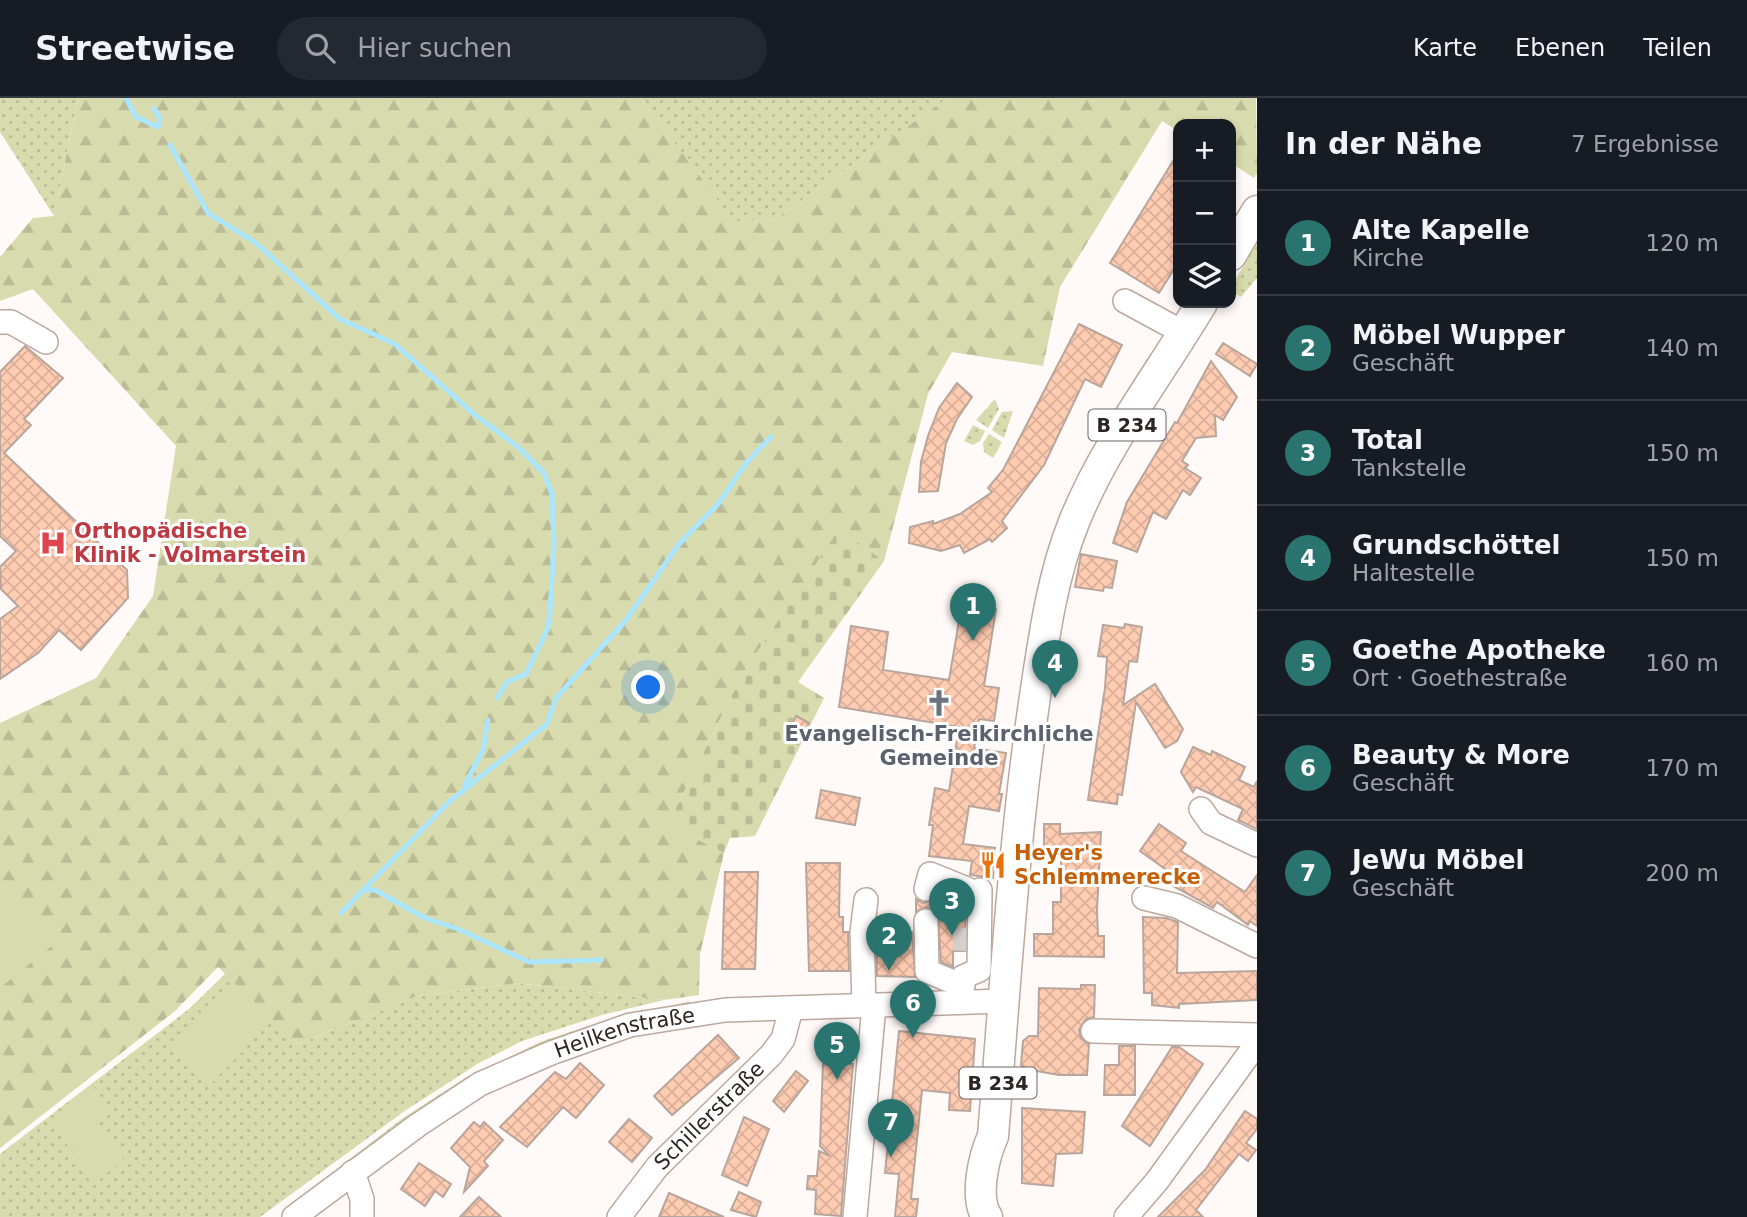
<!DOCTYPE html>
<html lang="de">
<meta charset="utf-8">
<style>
:root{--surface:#171b24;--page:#242831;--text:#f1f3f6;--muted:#9ea1a6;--line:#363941;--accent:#2a7470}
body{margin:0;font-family:"DejaVu Sans",sans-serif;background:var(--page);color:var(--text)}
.controls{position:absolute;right:21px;top:21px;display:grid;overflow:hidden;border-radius:14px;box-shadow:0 4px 10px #0003}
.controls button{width:63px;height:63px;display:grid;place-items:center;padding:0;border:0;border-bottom:2px solid var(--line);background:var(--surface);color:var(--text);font:35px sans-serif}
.you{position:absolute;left:649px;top:590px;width:24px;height:24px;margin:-18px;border:5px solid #fff;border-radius:50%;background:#1a73e8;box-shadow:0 0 0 10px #1a73e833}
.badge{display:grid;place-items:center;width:46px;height:46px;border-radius:50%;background:var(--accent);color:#fff;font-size:23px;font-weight:700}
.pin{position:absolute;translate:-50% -58px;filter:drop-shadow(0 2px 4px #0008)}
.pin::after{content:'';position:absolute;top:37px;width:24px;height:21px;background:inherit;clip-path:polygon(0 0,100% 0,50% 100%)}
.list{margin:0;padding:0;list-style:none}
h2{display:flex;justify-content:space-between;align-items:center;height:91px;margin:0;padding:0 28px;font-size:30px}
h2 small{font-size:23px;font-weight:400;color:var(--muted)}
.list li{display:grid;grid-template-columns:46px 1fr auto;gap:21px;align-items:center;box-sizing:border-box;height:105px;padding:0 28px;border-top:2px solid var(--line)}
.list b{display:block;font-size:26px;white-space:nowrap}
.list p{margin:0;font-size:23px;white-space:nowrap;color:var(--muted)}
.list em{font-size:23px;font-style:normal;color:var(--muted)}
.icon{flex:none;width:38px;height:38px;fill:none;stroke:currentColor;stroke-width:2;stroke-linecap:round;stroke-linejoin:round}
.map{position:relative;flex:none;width:1257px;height:1119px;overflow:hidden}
header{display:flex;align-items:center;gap:42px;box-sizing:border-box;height:98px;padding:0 35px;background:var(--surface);border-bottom:2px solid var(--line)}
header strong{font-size:33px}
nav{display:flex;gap:38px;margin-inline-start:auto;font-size:24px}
.search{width:490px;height:63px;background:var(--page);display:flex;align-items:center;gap:18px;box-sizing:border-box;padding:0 24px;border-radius:38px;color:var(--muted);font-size:26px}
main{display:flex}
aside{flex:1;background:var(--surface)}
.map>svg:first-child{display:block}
.grass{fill:url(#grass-dots)}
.forest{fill:url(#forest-firs)}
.cemetery{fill:url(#cemetery-stones)}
.park{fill:#d7dbad}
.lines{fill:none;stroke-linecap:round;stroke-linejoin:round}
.stream{stroke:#ace5fe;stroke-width:5}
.building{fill:url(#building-cross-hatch);stroke:#b8a59b;stroke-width:2}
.minor-tunnel{stroke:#d5cfcd;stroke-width:23;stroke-dasharray:23 11;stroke-linecap:butt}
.minor-casing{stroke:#bba89e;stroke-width:26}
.major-casing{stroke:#bba89e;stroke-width:33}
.minor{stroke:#fff;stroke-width:23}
.major{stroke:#fff;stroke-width:30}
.labels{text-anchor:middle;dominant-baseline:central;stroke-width:6;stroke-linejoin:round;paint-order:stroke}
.shield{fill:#fff;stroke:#6b6664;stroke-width:2}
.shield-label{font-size:19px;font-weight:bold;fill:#2c2521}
.health-label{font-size:21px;font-weight:bold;fill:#be3a42;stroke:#fff;text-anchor:start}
.worship-label{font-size:21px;font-weight:bold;fill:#5b616d;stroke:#fff}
.food-label{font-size:21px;font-weight:bold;fill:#c56008;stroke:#fff;text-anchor:start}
.street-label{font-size:21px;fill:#2c2521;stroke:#fff}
</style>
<header>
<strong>Streetwise</strong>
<div class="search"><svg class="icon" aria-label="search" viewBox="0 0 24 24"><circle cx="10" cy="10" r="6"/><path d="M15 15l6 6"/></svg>Hier suchen</div>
<nav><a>Karte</a><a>Ebenen</a><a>Teilen</a></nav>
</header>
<main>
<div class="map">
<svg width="1257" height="1119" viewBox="0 0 1257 1119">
<defs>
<pattern id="grass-dots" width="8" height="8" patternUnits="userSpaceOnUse" patternTransform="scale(1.75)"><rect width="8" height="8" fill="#d7dbad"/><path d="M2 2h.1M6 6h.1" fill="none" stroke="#b9bc95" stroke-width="1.8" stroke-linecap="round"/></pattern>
<pattern id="forest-firs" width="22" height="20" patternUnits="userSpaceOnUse" patternTransform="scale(1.75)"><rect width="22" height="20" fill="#d7dbad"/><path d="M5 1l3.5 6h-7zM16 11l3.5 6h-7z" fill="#b9bc95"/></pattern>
<pattern id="cemetery-stones" width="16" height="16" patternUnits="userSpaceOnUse" patternTransform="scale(1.75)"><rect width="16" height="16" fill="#d7dbad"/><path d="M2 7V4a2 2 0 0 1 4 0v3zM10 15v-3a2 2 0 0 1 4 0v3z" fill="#b9bc95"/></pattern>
<pattern id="building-cross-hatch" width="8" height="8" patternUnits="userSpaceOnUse" patternTransform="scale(1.75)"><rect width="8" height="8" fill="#ffccb2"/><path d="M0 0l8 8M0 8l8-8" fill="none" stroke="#dbaf99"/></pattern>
</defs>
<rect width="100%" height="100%" fill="#fffaf8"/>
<!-- grass -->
<g class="grass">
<path d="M0 0H78L54 118 0 34Z"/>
<path d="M641 0H948L775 121 733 124Z"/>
<path d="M1257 145V180L1241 199 1231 193V189Z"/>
<path d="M995 301 999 311 988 330 976 322Z"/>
<path d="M1013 313 1004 340 992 332 1002 314Z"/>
<path d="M973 327 985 333 980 343 973 347 964 343Z"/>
<path d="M989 336 1002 344 993 360 984 354 983 345Z"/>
<path d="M226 875 298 946 417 898 517 885 664 902 602 917 522 943 479 965 406 1012 260 1119H0V1056L189 911Z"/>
<path d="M690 903 688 909 478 975 540 944 585 929Z"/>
<path d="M468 978H471L315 1094 312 1090 403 1020Z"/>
</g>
<!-- forest -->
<path class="forest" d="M78 0H641L734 124 775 121 948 0H1256L1257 75 1254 80 1231 65V26H1178V33L1162 23 1060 189 1043 268 952 254 928 296 884 463 839 432 742 577 668 726 724 755 700 856 699 897 664 902 517 885 417 898 298 946 218 869 175 913 0 1050V625L96 580 153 498 176 348 33 191 0 203V159L33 120 54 118Z"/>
<!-- cemetery -->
<path class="cemetery" d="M839 431 884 463 798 584 824 600 755 738 730 740 724 755 668 726 742 577Z"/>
<!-- park -->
<g class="park">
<path d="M6 801 34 830 51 838 54 846 0 890V802Z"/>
<path d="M233 883 273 922 209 988 169 948Z"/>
<path d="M94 989 110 1011 95 1022 124 1062 95 1084 49 1022Z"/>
</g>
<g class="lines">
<!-- stream -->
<g class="stream">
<path d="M126 0 136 19 158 29 160 20 154 11"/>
<path d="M170 47 208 115 256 145 340 221 395 246 474 316 518 349 544 375 552 396 554 445 550 514 548 530 526 576 507 584 497 600"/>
<path d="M465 687 483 652 488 622"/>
<path d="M450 703 547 626 556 600 626 522 679 446 718 406 747 364 771 339"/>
<path d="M364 792H375L425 820 458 831 529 864 601 862"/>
<path d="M341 815 451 702"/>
</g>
</g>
<!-- building -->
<g class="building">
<path d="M1178 55V165L1159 195 1110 165Z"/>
<path d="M1079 226 1122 247 1101 289 1085 281 1044 367 1002 423 1007 430 992 444 990 441 964 455 960 447 941 453 909 445 910 429 933 423V426L960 416 992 394 988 390 1003 372Z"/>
<path d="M1223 245 1257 266 1250 278 1216 256Z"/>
<path d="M25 248 63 280 24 321 31 327 4 355 127 472 128 500 81 552 59 532 38 555 0 581V521L18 508 1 491 0 469 16 453 0 438V274Z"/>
<path d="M1211 263 1237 299 1223 322 1215 317 1216 338 1196 340 1182 363 1188 367 1185 370 1201 380 1190 397 1183 392 1166 421 1153 414 1137 454 1113 445 1127 404 1175 324 1177 325Z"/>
<path d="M957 285 972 299 957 321 946 345 938 393 919 394 921 364 928 338 939 310Z"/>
<path d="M1081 456 1117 463 1112 490 1104 489 1103 493 1075 489Z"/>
<path d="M962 505 996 511 984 588 999 590 994 623 979 621 974 650 1006 655 999 696H1002L999 713 969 708 963 746 995 750 993 780 970 777 972 763 929 758 933 727H929L935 690 949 693 959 629 839 609 851 528 888 534 883 572 949 582Z"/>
<path d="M1125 526 1142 529 1137 564 1129 563 1123 607 1155 586 1183 631 1177 643 1165 650 1136 604 1122 697 1118 696 1117 706 1088 702 1105 590 1107 559 1098 558 1103 527 1124 530Z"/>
<path d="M796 618 809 625 798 646 785 639Z"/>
<path d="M1193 649 1211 657 1212 653 1245 669 1239 682 1254 689 1257 683V731L1238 722 1243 711 1196 689 1193 694 1181 674Z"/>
<path d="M821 692 860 700 855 727 816 720Z"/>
<path d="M1044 726H1060V736L1101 734 1097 812 1098 838H1104V859L1034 858V836H1053V804H1061V758H1044Z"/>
<path d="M1159 726 1186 745 1181 753 1245 794 1257 777V828L1250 823 1248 827 1217 804 1213 810 1173 788 1179 781 1140 753Z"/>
<path d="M806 765H840L839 819H843V834H848L849 873H809Z"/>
<path d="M725 774H758L755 871H722Z"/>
<path d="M916 801 923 805 934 802 966 805 965 853H953V869L941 864 938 816 926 809 916 814Z"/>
<path d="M1143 819 1166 820 1178 824 1177 875 1257 873V902L1179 906V910L1152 907V895H1144Z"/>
<path d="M876 834H912L915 879 877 878Z"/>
<path d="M1081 887H1095L1094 919 1086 921 1079 932 1081 940 1089 946 1087 977H1059L1026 971 1021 967 1023 943 1029 938H1038L1039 890 1081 891Z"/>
<path d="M899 933 975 941 970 1013 949 1012 950 995 922 992 911 1101H918L916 1119H895L899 1076 885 1075Z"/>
<path d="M718 937 739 960 672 1017 654 998Z"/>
<path d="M1119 948H1135V997H1104L1105 967H1119Z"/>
<path d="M1172 949H1179L1203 966 1150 1048 1122 1028Z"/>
<path d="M823 963 853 966 841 1118 815 1116 816 1092 807 1091 808 1078H817L819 1053 830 1058 820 1048Z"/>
<path d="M580 965 604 987 576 1020 563 1009 527 1049 500 1029 555 974 566 981Z"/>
<path d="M796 973 808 983 784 1014 773 1003Z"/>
<path d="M1022 1010 1085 1014 1082 1055 1056 1056 1053 1088 1022 1085Z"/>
<path d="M1245 1013 1257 1021V1031L1246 1045 1256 1052 1248 1063 1239 1056 1196 1112 1203 1119H1158L1205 1072Z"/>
<path d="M744 1019 769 1031 747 1088 722 1077Z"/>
<path d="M629 1021 652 1040 632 1064 609 1044Z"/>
<path d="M474 1024 480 1029 484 1024 503 1042 484 1063 488 1068 464 1094 470 1069 451 1050Z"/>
<path d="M419 1065 451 1086 443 1099 435 1093 425 1108 401 1091Z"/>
<path d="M739 1094 761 1104 756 1119 731 1112Z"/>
<path d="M669 1095 724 1119H659Z"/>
<path d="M479 1099 501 1119H460Z"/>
</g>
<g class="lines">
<!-- minor-tunnel -->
<path class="minor-tunnel" d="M964 853 967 803"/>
<defs>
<g id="minor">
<path d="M1125 203 1184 235"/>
<path d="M0 224H11L46 244"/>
<path d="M1201 711 1211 725 1257 747"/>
<path d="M926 791 930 776 967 791"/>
<path d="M1144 800 1177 808 1257 848"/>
<path d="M926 823 927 873 963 888"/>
<path d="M963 879 979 872 980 792"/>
<path d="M864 908 862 834 866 802"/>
<path d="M1093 933 1257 937"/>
<path d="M353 1074 362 1101V1119"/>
<path id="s1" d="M294 1119 418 1027 480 986 551 955 630 927 725 912 1004 903"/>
<path id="s2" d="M619 1119 657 1069 771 957 783 941 791 911"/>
<path d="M855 1119 874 907"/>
<path d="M1126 1119 1157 1083 1257 945"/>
</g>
<g id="major">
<path d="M1231 157 1257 113"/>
<path d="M987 1119C974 1099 984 1058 993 1038 1005 894 1013 749 1034 605 1043 546 1051 481 1074 424 1105 347 1159 277 1202 205"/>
</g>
</defs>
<!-- minor casing -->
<use href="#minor" class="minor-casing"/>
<!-- major casing -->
<use href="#major" class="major-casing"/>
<!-- minor -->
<use href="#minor" class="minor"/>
<!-- major -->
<use href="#major" class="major"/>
</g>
<!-- icons -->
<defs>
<symbol id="hospital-bare" viewBox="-9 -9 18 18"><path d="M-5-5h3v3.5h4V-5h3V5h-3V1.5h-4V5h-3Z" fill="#e0444e" stroke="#fff" stroke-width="2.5" paint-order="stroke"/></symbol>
<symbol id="church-bare" viewBox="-9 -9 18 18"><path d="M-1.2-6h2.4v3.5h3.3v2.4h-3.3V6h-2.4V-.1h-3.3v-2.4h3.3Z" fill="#6b7280" stroke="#fff" stroke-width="2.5" paint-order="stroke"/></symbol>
<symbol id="restaurant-bare" viewBox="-9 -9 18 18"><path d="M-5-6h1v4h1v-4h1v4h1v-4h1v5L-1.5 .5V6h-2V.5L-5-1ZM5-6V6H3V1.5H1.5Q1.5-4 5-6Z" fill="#e8710a" stroke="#fff" stroke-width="2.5" paint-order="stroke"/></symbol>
</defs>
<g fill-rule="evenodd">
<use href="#hospital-bare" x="34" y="426" width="38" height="38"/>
<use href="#church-bare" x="920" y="586" width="38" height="38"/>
<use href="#restaurant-bare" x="974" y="748" width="38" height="38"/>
</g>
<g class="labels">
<!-- shield labels -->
<g class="shield">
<rect x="1088.5" y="311.5" width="77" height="31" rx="5"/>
<rect x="959.5" y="969.5" width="77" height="31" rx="5"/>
</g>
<g class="shield-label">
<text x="1127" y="327">B 234</text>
<text x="998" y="985">B 234</text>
</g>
<!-- health labels -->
<g class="health-label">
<text x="74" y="433">Orthopädische<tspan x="74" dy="24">Klinik - Volmarstein</tspan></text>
</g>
<!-- worship labels -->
<g class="worship-label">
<text x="939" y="636">Evangelisch-Freikirchliche<tspan x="939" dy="24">Gemeinde</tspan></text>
</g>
<!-- food labels -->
<g class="food-label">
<text x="1014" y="755">Heyer's<tspan x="1014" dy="24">Schlemmerecke</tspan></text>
</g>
<!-- street labels -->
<g class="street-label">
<text stroke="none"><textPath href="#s1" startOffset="383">Heilkenstraße</textPath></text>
<text stroke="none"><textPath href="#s2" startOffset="136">Schillerstraße</textPath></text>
</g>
</g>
</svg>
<div class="controls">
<button>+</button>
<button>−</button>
<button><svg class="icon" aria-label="layers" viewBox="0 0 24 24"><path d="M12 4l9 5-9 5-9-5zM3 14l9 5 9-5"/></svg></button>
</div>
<div class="you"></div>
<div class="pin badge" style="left:973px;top:543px">1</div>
<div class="pin badge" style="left:889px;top:873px">2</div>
<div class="pin badge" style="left:952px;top:838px">3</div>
<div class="pin badge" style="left:1055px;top:600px">4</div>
<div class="pin badge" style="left:837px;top:982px">5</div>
<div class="pin badge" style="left:913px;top:940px">6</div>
<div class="pin badge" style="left:891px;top:1059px">7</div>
</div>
<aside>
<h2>In der Nähe<small>7 Ergebnisse</small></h2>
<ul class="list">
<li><span class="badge">1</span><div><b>Alte Kapelle</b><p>Kirche</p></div><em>120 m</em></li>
<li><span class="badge">2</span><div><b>Möbel Wupper</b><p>Geschäft</p></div><em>140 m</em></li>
<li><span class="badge">3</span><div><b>Total</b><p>Tankstelle</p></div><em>150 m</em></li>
<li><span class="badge">4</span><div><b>Grundschöttel</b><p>Haltestelle</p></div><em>150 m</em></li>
<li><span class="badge">5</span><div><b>Goethe Apotheke</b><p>Ort · Goethestraße</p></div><em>160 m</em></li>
<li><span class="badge">6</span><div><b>Beauty &amp; More</b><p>Geschäft</p></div><em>170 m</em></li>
<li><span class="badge">7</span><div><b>JeWu Möbel</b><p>Geschäft</p></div><em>200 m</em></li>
</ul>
</aside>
</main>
